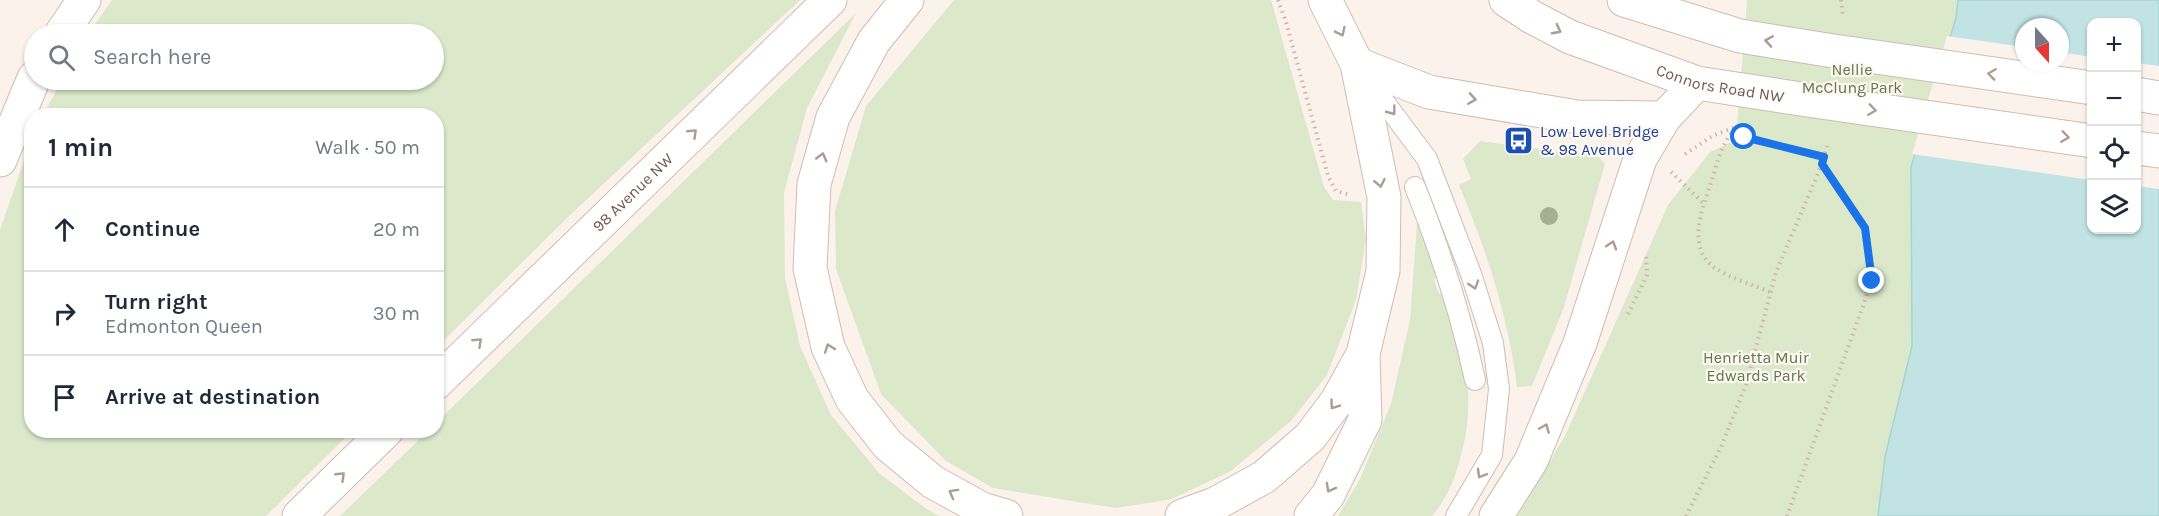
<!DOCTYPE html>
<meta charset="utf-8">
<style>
:root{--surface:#fff;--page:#f6f6f7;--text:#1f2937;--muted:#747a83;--line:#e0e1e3}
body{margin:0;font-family:Karla,sans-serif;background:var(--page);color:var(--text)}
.controls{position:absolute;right:18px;top:18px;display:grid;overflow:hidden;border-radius:12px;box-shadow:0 2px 4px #0004}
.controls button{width:54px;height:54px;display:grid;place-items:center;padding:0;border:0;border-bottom:2px solid var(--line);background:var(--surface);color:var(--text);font:30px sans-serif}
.compass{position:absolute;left:2015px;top:18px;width:54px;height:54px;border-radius:50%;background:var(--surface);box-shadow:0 2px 4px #0004;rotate:159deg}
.stop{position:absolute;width:18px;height:18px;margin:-14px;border:4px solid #1a73e8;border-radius:50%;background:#fff}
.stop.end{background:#1a73e8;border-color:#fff;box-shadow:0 2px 6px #0008}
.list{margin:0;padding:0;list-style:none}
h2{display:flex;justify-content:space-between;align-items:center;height:78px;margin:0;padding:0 24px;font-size:26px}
h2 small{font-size:20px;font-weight:400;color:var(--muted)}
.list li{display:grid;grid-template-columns:39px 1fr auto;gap:18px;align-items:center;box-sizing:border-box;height:84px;padding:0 24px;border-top:2px solid var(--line)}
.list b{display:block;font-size:22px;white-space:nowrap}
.list p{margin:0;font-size:20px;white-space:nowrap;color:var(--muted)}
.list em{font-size:20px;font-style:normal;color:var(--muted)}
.icon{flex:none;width:33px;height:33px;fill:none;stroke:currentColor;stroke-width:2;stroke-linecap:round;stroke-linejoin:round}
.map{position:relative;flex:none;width:2159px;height:516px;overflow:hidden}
.search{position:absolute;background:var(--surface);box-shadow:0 2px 4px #0004;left:24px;top:24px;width:420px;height:66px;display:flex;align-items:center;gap:15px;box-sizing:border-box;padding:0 21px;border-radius:33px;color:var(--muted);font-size:22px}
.panel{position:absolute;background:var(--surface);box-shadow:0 2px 4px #0004;left:24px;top:108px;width:420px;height:330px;border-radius:24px}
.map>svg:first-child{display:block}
.green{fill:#dbe8ca}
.water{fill:#c1e3e3;stroke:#a8d3d4;stroke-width:1.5;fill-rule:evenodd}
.pier{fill:#fbf3eb}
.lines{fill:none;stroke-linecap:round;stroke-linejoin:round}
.service-casing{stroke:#cebcb4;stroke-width:22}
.secondary-casing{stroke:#d1bbb2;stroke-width:35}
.path{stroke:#d3b3a8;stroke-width:4;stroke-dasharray:1.5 4.5;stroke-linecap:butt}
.service{stroke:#fff;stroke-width:20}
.secondary{stroke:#fff;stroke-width:33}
.secondary-bridge-casing{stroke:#d1bbb2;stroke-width:35;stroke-linecap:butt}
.secondary-bridge{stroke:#fff;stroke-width:33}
.tree{fill:#a5af92}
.oneway{stroke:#ac9b96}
.route{stroke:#1a73e8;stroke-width:8}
.labels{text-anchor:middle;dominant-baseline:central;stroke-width:4.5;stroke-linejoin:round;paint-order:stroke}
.park-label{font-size:16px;fill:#5e7849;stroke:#fef7f2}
.street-label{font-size:16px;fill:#745850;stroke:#fef7f2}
.transit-label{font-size:16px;fill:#164399;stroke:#fef7f2;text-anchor:start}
</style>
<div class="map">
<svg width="2159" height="516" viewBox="0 0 2159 516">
<rect width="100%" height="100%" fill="#fbf3eb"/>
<!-- green -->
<g class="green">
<path d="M112 0H800L567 218 437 347 436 116 43 115 62 80H434V34H88Z"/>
<path d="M954 0H1271L1324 187 1333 200 1361 202 1366 239 1356 300 1327 375 1291 421 1231 471 1172 499 1116 508 993 488 946 461 881 394 836 269 835 211 866 106Z"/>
<path d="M1745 0H1958L1956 18 1911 167 1912 346 1885 457 1878 516H1517L1565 436 1668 205 1710 152 1736 140 1747 1Z"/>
<path d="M856 13 807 108 784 193 785 278 800 346 831 415 879 473 925 508 939 516H340L428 431 436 430 437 422Z"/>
<path d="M31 140 32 430 352 431 266 516H0V230Z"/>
<path d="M1480 141 1599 157 1605 164 1563 310 1532 386 1517 387C1508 315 1487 252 1459 185L1471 179 1463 159Z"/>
<path d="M1418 209 1442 276 1434 279 1439 294 1447 292C1464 353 1478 396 1460 459 1455 479 1446 500 1432 516H1338L1360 479 1391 404 1410 320Z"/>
</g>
<!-- water -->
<path class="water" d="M1958 0H2159V516H1878L1885 457 1912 346 1911 167 1956 18ZM2092 22H2136V230H2092ZM2024 27H2060V63H2024Z"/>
<!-- pier -->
<g class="pier">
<path d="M1947 36 2024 47V63H2060V52L2091 57V180L1912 154Z"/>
<path d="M2137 63 2159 66V189L2136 186Z"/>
</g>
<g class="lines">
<defs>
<g id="service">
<path d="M1365 76 1427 159 1471 274 1493 343 1499 389 1492 455 1456 516"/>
<path d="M1415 187C1440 250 1461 313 1475 380"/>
</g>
<g id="secondary">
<path d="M907 0 874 41 833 117 814 184 810 268 828 347 852 399 888 445 933 482 982 509 1006 516"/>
<path id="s1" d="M1506 0 1532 17 1570 37 1697 83 1814 101"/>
<path d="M1624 0 1740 36 1827 50"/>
<path d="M61 34 84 0"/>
<path d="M1357 64 1429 92 1577 117 1664 118"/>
<path d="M2136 94 2159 98"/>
<path d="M2136 148 2159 151"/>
<path d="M0 160 34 78"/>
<path id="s2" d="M436 383 830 0"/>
<path d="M299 516 387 430"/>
<path d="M1182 516 1215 504 1264 477 1310 437 1337 401 1363 354 1383 271 1384 197 1357 64 1325 0"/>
<path d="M1311 516 1328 495 1365 420 1363 356"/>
<path d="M1496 516 1531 461 1580 343 1640 159 1664 118 1697 83"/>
</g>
</defs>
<!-- service casing -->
<use href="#service" class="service-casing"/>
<!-- secondary casing -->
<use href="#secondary" class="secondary-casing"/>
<!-- path -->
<g class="path">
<path d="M1278 0 1286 22 1328 176 1336 191 1350 195"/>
<path d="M1841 0 1843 17"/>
<path d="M1737 126 1744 137 1825 157"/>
<path d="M1735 129C1721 143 1717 164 1711 183 1702 209 1686 248 1715 268 1730 278 1753 285 1770 292"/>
<path d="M1685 154 1714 135 1739 126"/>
<path d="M1671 172 1703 203"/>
<path d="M1628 314 1647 275 1646 254"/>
<path d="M1686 516 1721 447 1746 385 1776 272 1822 164 1827 146"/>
<path d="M1787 516 1872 281 1865 228 1822 165"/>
</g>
<!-- service -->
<use href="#service" class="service"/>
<!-- secondary -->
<use href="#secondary" class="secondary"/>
<defs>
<g id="secondary-bridge">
<path d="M1827 50 2092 88"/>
<path d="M1814 101 2092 141"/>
</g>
</defs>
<!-- secondary-bridge casing -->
<use href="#secondary-bridge" class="secondary-bridge-casing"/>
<!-- secondary-bridge -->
<use href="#secondary-bridge" class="secondary-bridge"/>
</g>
<!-- trees -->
<circle class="tree" cx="1549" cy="216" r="9"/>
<!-- one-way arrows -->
<defs><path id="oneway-chevron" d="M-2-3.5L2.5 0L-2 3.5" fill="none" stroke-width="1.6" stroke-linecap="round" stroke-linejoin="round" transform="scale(1.5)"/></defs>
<g class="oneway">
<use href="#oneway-chevron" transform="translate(1557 30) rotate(28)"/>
<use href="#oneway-chevron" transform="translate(1341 32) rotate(64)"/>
<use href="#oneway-chevron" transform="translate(1769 41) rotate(-171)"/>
<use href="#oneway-chevron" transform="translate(1992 74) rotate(-172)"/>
<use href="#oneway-chevron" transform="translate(1472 99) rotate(9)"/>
<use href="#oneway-chevron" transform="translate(1872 110) rotate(8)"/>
<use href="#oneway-chevron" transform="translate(1392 111) rotate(53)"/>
<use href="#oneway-chevron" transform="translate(693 133) rotate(-44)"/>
<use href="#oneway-chevron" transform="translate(2065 137) rotate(8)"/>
<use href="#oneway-chevron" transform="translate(822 157) rotate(-75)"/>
<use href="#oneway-chevron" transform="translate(1380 183) rotate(79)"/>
<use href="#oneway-chevron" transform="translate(1612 245) rotate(-72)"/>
<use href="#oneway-chevron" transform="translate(1474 285) rotate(73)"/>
<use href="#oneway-chevron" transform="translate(478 342) rotate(-44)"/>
<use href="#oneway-chevron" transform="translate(829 348) rotate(-110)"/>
<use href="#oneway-chevron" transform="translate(1334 405) rotate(125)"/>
<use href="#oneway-chevron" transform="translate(1545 428) rotate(-67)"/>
<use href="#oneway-chevron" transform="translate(1481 474) rotate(120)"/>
<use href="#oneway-chevron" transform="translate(341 476) rotate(-44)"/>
<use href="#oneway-chevron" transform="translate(1330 488) rotate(119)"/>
<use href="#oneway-chevron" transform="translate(953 493) rotate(-151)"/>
</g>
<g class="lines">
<!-- route -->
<path class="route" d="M1744 137 1824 157 1822 164 1865 228 1872 281"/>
</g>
<!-- icons -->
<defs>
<symbol id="bus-square" viewBox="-11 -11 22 22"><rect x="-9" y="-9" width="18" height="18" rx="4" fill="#1a4fb4" stroke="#fef7f2"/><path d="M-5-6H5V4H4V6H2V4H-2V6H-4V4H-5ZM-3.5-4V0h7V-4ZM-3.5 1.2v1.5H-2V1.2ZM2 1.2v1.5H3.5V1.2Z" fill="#fff"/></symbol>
</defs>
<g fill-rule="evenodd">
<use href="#bus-square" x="1502" y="124" width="33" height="33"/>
</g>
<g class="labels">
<!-- park labels -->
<g class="park-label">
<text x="1852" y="69">Nellie<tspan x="1852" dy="18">McClung Park</tspan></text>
<text x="1756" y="357">Henrietta Muir<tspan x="1756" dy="18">Edwards Park</tspan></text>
</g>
<!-- street labels -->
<g class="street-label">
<text stroke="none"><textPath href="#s1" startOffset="232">Connors Road NW</textPath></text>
<text stroke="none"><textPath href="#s2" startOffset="274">98 Avenue NW</textPath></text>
</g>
<!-- transit labels -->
<g class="transit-label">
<text x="1540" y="131">Low Level Bridge<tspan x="1540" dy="18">&amp; 98 Avenue</tspan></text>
</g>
</g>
</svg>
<div class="controls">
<button>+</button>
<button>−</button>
<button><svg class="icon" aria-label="locate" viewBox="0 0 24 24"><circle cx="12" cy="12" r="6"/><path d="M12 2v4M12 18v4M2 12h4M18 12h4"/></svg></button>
<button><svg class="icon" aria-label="layers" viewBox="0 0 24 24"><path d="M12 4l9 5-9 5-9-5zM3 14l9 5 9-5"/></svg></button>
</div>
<svg class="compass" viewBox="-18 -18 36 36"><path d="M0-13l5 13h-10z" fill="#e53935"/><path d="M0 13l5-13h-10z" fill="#747a83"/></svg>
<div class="stop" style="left:1744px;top:137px"></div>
<div class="stop end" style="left:1872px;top:281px"></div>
<div class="search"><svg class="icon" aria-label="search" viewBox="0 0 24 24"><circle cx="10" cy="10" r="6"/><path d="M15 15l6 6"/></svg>Search here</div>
<section class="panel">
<h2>1 min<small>Walk · 50 m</small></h2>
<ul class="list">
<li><svg class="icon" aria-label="ahead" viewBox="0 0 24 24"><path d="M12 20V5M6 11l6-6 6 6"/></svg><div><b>Continue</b></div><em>20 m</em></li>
<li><svg class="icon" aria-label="right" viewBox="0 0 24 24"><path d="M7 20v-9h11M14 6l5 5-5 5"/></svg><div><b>Turn right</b><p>Edmonton Queen</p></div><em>30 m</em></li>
<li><svg class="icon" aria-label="arrive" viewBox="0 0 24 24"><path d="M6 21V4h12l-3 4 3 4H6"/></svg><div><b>Arrive at destination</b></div></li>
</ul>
</section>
</div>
